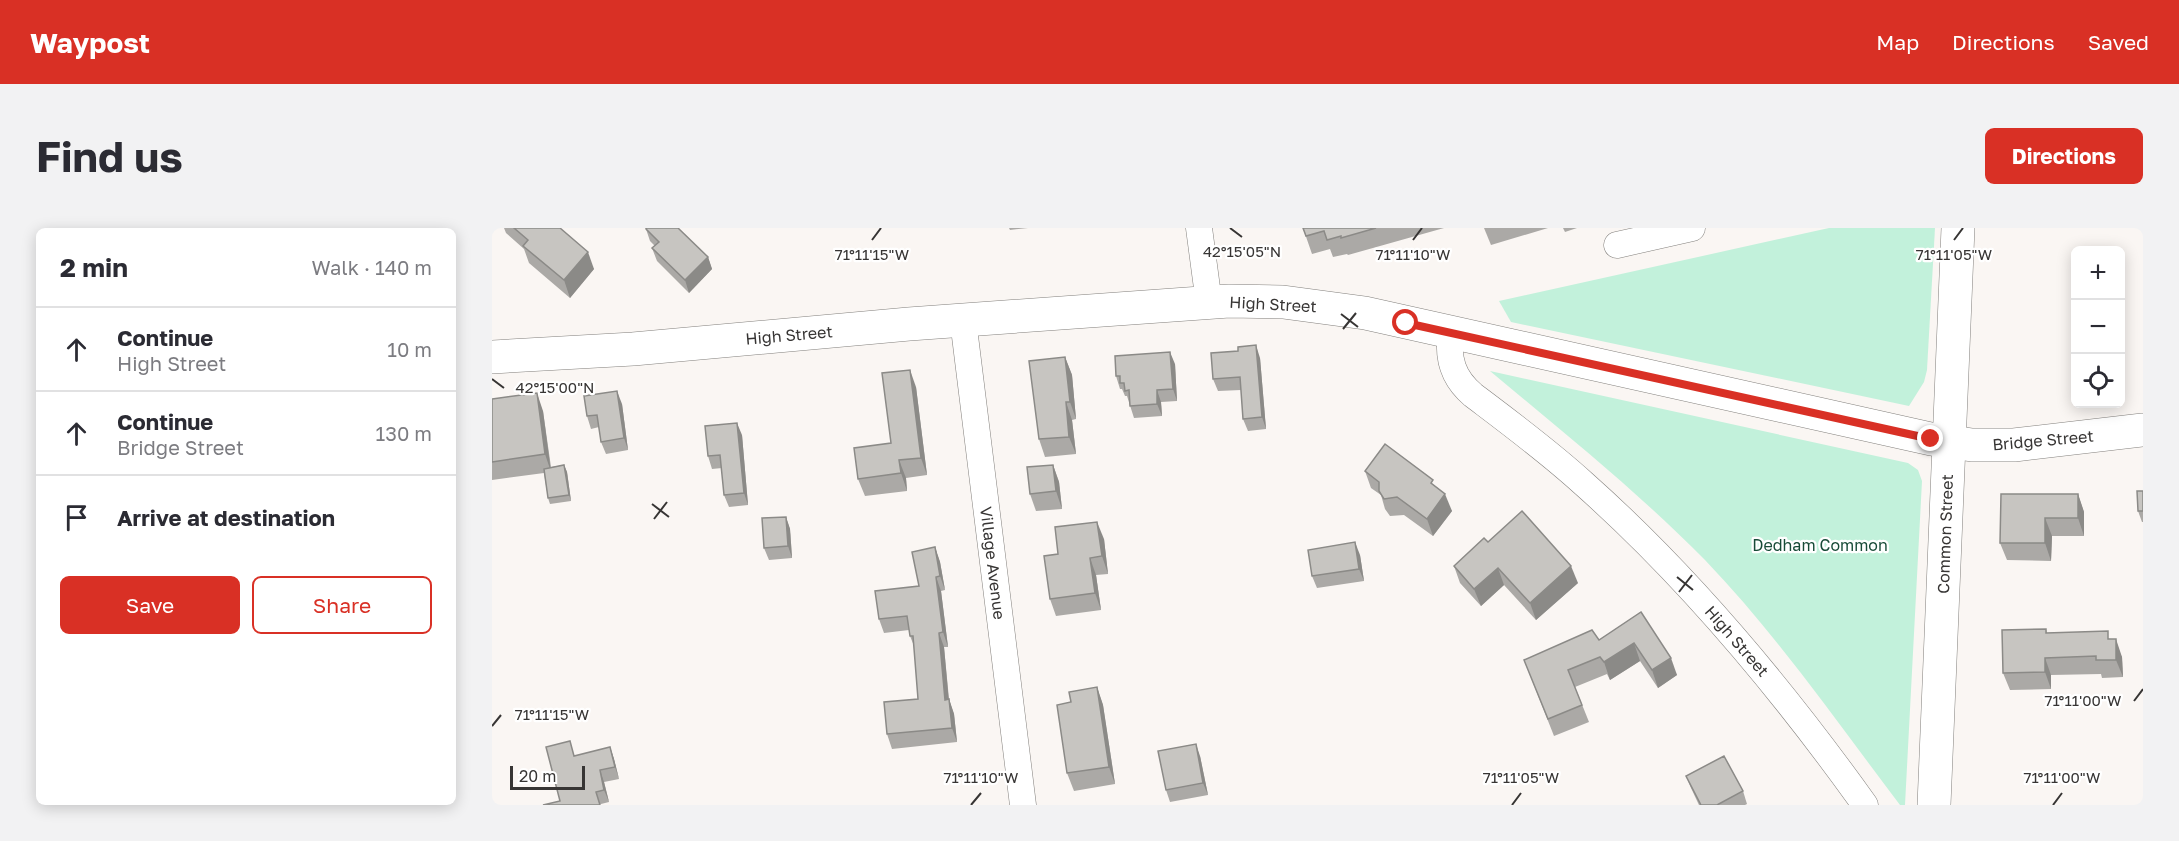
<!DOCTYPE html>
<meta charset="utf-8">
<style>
:root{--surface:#fff;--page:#f2f2f3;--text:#2b2b33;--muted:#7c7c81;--line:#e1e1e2;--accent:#d93025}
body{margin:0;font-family:"Golos Text",sans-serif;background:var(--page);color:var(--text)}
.controls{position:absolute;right:18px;top:18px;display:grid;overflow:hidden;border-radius:9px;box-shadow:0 3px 15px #0003}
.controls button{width:54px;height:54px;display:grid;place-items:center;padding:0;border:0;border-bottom:2px solid var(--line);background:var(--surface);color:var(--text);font:30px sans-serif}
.scale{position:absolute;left:18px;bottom:15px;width:75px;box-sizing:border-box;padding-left:6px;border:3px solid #373534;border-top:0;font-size:16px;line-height:21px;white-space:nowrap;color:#373534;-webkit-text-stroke:4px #fff;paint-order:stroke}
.stop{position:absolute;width:18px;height:18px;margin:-14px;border:4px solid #d93025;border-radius:50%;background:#fff}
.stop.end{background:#d93025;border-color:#fff;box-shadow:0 2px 6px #0008}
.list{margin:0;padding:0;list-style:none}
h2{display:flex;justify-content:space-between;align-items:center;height:78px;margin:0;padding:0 24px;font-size:26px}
h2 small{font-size:20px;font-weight:400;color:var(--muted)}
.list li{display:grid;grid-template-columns:39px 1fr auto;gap:18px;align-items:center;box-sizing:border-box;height:84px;padding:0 24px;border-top:2px solid var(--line)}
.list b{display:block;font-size:22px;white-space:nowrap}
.list p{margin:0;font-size:20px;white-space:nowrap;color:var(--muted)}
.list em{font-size:20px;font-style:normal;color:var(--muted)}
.actions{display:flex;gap:12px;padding:18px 24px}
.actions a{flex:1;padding:14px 0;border:2px solid var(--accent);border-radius:9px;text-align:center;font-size:21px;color:var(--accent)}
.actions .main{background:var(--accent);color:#fff}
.icon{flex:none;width:33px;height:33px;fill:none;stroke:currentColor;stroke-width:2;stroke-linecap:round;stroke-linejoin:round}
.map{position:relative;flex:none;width:1651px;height:577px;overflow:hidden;border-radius:9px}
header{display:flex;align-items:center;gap:36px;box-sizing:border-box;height:84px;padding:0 30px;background:var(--accent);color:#fff}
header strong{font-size:28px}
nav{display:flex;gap:33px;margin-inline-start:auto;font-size:21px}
.intro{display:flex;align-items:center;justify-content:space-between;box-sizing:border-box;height:144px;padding:0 36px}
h1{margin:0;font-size:42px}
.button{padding:15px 27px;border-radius:9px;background:var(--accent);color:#fff;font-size:21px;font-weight:700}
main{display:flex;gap:36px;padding:0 36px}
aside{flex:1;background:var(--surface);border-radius:9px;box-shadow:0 3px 15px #0003}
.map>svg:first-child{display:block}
.green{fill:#c2f1db}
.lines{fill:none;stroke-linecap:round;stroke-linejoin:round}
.street-casing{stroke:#83807d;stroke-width:27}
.primary-casing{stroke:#83807d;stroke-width:34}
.street{stroke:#fff;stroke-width:26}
.primary{stroke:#fff;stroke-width:33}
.wall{fill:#aba9a6}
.shaded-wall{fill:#8b8a87}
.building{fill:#c7c5c1;stroke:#8b8a87;stroke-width:1.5}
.route{stroke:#d93025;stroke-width:8}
.ticks{fill:none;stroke:#373534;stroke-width:2}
.labels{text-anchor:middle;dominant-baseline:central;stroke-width:4.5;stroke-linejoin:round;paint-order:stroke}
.street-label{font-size:16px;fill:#373534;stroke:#fff}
.park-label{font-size:16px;fill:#174b37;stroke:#fff}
.ticks-label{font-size:15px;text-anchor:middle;fill:#373534;stroke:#fff;stroke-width:4.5;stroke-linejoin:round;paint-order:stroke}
</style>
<header>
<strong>Waypost</strong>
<nav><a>Map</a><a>Directions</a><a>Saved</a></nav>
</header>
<div class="intro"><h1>Find us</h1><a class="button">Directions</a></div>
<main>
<aside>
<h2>2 min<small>Walk · 140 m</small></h2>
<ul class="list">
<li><svg class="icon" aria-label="ahead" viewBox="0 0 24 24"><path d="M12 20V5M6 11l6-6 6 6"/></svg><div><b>Continue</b><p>High Street</p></div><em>10 m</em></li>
<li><svg class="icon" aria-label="ahead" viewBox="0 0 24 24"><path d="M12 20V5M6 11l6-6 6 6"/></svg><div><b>Continue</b><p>Bridge Street</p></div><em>130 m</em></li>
<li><svg class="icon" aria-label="arrive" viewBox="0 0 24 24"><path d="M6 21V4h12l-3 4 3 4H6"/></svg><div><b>Arrive at destination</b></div></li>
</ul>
<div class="actions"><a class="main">Save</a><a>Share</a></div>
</aside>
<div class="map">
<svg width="1651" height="577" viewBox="0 0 1651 577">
<rect width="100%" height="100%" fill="#faf6f3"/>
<!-- green -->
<g class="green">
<path d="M1337 0H1443L1435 142 1432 154 1417 178 1019 94 1007 73Z"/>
<path d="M998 143 1416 235 1426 242 1430 253 1413 577H1408C1345 494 1285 407 1213 332 1146 264 1071 204 998 143Z"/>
</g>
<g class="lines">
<defs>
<g id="street">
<path d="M707 0 717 75"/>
<path d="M1125 17 1200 0"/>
<path d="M471 92 531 577"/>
<path d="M959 106C955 131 961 150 981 167 1018 195 1056 223 1091 255 1198 350 1290 461 1373 577"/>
</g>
<g id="primary">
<path d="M0 129 141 121 417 96 737 73 791 74 873 85 1439 211 1480 217H1522L1651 202"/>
<path d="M1442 577 1466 0"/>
</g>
</defs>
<!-- street casing -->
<use href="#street" class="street-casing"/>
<!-- primary casing -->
<use href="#primary" class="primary-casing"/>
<!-- street -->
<use href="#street" class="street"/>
<!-- primary -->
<use href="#primary" class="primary"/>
</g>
<!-- wall -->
<g class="wall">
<path d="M12 0H68L102 41 78 70 37 35 32 21 14 5Z"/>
<path d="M517 0H536L518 2Z"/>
<path d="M811 0H952L856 27 855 26 841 29 838 21 820 26Z"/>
<path d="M992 0H1056L999 17Z"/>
<path d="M1071 0H1085L1073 4Z"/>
<path d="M154 1 216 29 220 41 197 65 165 33 160 20 163 18 158 13Z"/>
<path d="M573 129 580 147 584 191 580 192 584 226 553 229 547 211Z"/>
<path d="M768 130 774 201 756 203 751 191 749 162 726 163 721 151Z"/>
<path d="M683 136 685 173 669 174 670 188 642 190 635 168H633L630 161H628L624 148Z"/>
<path d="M424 159 435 247 414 250 415 263 373 268 366 251 399 215Z"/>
<path d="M0 171 51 183 59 239 72 237 75 244 79 273 58 276 56 270 52 245 0 252Z"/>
<path d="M130 176 136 222 114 226 109 214 107 199 99 201 95 188Z"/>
<path d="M250 207 256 277 237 279 232 267 230 240 220 241 216 228Z"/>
<path d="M561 237 567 254 570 281 544 283 538 266Z"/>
<path d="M873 243 943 258 960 283 941 308 912 287 898 288 893 281 889 267 879 260Z"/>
<path d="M1651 263V294H1650L1646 283Z"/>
<path d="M1586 266 1592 284V308H1560L1559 333 1515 332 1508 315Z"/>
<path d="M294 289 298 301 300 330 277 332 272 320Z"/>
<path d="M612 311 616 346 604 347 609 382 564 388 558 371 566 326Z"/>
<path d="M996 314 1086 355 1044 392 1012 357 989 378 968 355 962 338Z"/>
<path d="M443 319 448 334 453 362 449 363 456 419H452L457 471 462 486 465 514 400 521 395 506 426 471 422 418 418 408 417 402 392 405 387 391 427 358Z"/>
<path d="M868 327 872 353 825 360 820 348Z"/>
<path d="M1149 384 1185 447 1166 460 1148 433 1118 452 1115 446 1083 459 1097 494 1062 508 1032 432 1107 412Z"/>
<path d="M1554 401 1555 405 1619 411 1630 429 1631 449 1610 450 1609 446 1559 447V461L1518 462 1511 445Z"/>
<path d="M605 459 611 477 623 556 582 563 575 545Z"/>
<path d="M118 519 122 531 127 551 112 554 117 574 109 576 68 573 83 528Z"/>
<path d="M708 528 716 567 678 574 674 562Z"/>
<path d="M1194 548 1251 563 1255 576 1253 577H1207L1199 560Z"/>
</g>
<!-- shaded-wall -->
<g class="shaded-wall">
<path d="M96 24 102 41 78 70 72 52Z"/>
<path d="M216 29 220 41 197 65 193 52Z"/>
<path d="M764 117 768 130 774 201 770 189Z"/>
<path d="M678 124 683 136 685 173 681 161Z"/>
<path d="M573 129 580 147 584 191 578 174Z"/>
<path d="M418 142 424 159 435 247 429 230Z"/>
<path d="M665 162 669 174 670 188 665 176Z"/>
<path d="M125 163 130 176 136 222 132 210Z"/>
<path d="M45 165 51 183 59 244 53 226Z"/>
<path d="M574 174 580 192 584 226 577 209Z"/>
<path d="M245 195 250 207 256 277 252 265Z"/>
<path d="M407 232 414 250 415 263 409 245Z"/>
<path d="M72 237 75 244 79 273 77 267Z"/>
<path d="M561 237 567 254 570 281 564 263Z"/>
<path d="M953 266 960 283 941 308 935 291Z"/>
<path d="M1586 266 1592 284V308L1586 290Z"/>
<path d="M294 289 298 301 300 330 296 318Z"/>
<path d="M1553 290 1560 308 1559 333 1553 315Z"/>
<path d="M605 294 612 311 616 346 610 328Z"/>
<path d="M863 314 868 327 872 353 867 341Z"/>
<path d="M443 319 448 334 453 362 448 348Z"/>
<path d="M598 330 604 347 609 382 603 365Z"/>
<path d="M1079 338 1086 355 1044 392 1038 375Z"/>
<path d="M1006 340 1012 357 989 378 982 361Z"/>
<path d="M444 349 449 363 456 419 451 404Z"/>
<path d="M447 405 452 419 458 486 453 472Z"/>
<path d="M1624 411 1630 429 1631 449 1624 432Z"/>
<path d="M1142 415 1148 433 1118 452 1112 434Z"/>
<path d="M1179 430 1185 447 1166 460 1160 442Z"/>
<path d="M1553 430 1559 447V461L1553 444Z"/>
<path d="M605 459 611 477 623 556 617 539Z"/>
<path d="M457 471 462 486 465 514 460 500Z"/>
<path d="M704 516 708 528 716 567 711 555Z"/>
<path d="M118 519 122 531 127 551 123 539Z"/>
<path d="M108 542 112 554 117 574 112 562Z"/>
</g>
<!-- building -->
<g class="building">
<path d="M22 0H68L96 24 72 52 31 18 36 12Z"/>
<path d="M154 0H186L216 29 193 52 160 20 167 14 154 1Z"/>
<path d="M811 0H884L849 10V8L835 12 832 3 814 8Z"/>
<path d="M764 117 770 189 751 191 748 149 721 151 719 125 746 123V119Z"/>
<path d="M678 124 681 161 665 162V176L638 178 637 162 633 163 632 155H628V148H624L623 128Z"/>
<path d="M573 129 578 174H574L577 209 547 211 537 133Z"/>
<path d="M418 142 429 230 407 232 409 245 366 251 362 220 399 215 390 145Z"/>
<path d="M125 163 132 210 109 214 105 187 95 188 92 168Z"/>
<path d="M45 165 53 226 0 234V171Z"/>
<path d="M245 195 252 265 232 267 228 227 216 228 213 198Z"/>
<path d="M893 216 941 252 939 255 953 266 935 291 905 269 892 271 887 263V254L873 243Z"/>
<path d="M72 237 77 267 56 270 52 241Z"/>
<path d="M561 237 564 263 538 266 535 239Z"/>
<path d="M1645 263H1651V283H1646Z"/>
<path d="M1509 266H1586V290H1553V315H1508Z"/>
<path d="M1030 283 1079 338 1038 375 1006 340 982 361 962 338 992 310 996 314Z"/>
<path d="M294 289 296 318 272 320 270 290Z"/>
<path d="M605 294 610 328 598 330 603 365 558 371 552 328 566 326 563 299Z"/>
<path d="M863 314 867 341 820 348 816 322Z"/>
<path d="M443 319 448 348 444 349 451 404 447 405 453 472 457 471 460 500 395 506 392 474 426 471 421 408H418L415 388 387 391 383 363 427 358 420 324Z"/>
<path d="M1149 384 1179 430 1160 442 1142 415 1112 434 1108 429 1076 442 1090 477 1056 491 1032 432 1100 402 1107 412Z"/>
<path d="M1554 401V405L1616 403V411H1624V432H1604V428L1553 430V444L1511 445 1510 402Z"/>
<path d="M605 459 617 539 575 545 565 477 579 474 577 464Z"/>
<path d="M78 513 82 528 118 519 123 539 108 542 112 562 104 564 108 577H51L68 573 54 519Z"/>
<path d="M704 516 711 555 674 562 666 523Z"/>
<path d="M1232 528 1251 563 1225 577H1209L1194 548Z"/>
</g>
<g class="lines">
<!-- route -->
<path class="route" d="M914 95 1439 211"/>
</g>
<!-- ticks -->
<path class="ticks" d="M738 0 750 9M380 12 389 0M921 12 930 0M1462 12 1471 0M849 86 866 99M851 101 864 85M0 151 12 160M160 276 177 289M162 291 175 274M1185 349 1201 362M1187 364 1200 347M1642 473 1651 461M0 498 9 487M479 577 489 565M1020 577 1029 565M1561 577 1570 565"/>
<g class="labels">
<!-- street labels -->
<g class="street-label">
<text transform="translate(781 76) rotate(3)">High Street</text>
<text transform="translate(297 107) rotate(-5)">High Street</text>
<text transform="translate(1551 212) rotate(-5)">Bridge Street</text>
<text transform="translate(1453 306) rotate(-88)">Common Street</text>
<text transform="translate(501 335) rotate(83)">Village Avenue</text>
<text transform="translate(1245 413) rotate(49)">High Street</text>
</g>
<!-- park labels -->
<g class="park-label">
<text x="1328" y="317">Dedham Common</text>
</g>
</g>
<g class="ticks-label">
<text x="750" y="29">42°15'05"N</text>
<text x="380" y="32">71°11'15"W</text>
<text x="921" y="32">71°11'10"W</text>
<text x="1462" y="32">71°11'05"W</text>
<text x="63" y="165">42°15'00"N</text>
<text x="1591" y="478">71°11'00"W</text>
<text x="60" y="492">71°11'15"W</text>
<text x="489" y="555">71°11'10"W</text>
<text x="1029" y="555">71°11'05"W</text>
<text x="1570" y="555">71°11'00"W</text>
</g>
</svg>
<div class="controls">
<button>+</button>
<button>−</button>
<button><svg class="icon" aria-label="locate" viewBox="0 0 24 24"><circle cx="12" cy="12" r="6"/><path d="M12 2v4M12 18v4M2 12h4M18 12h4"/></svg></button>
</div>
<div class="scale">20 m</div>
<div class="stop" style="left:914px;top:95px"></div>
<div class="stop end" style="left:1439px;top:211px"></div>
</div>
</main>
